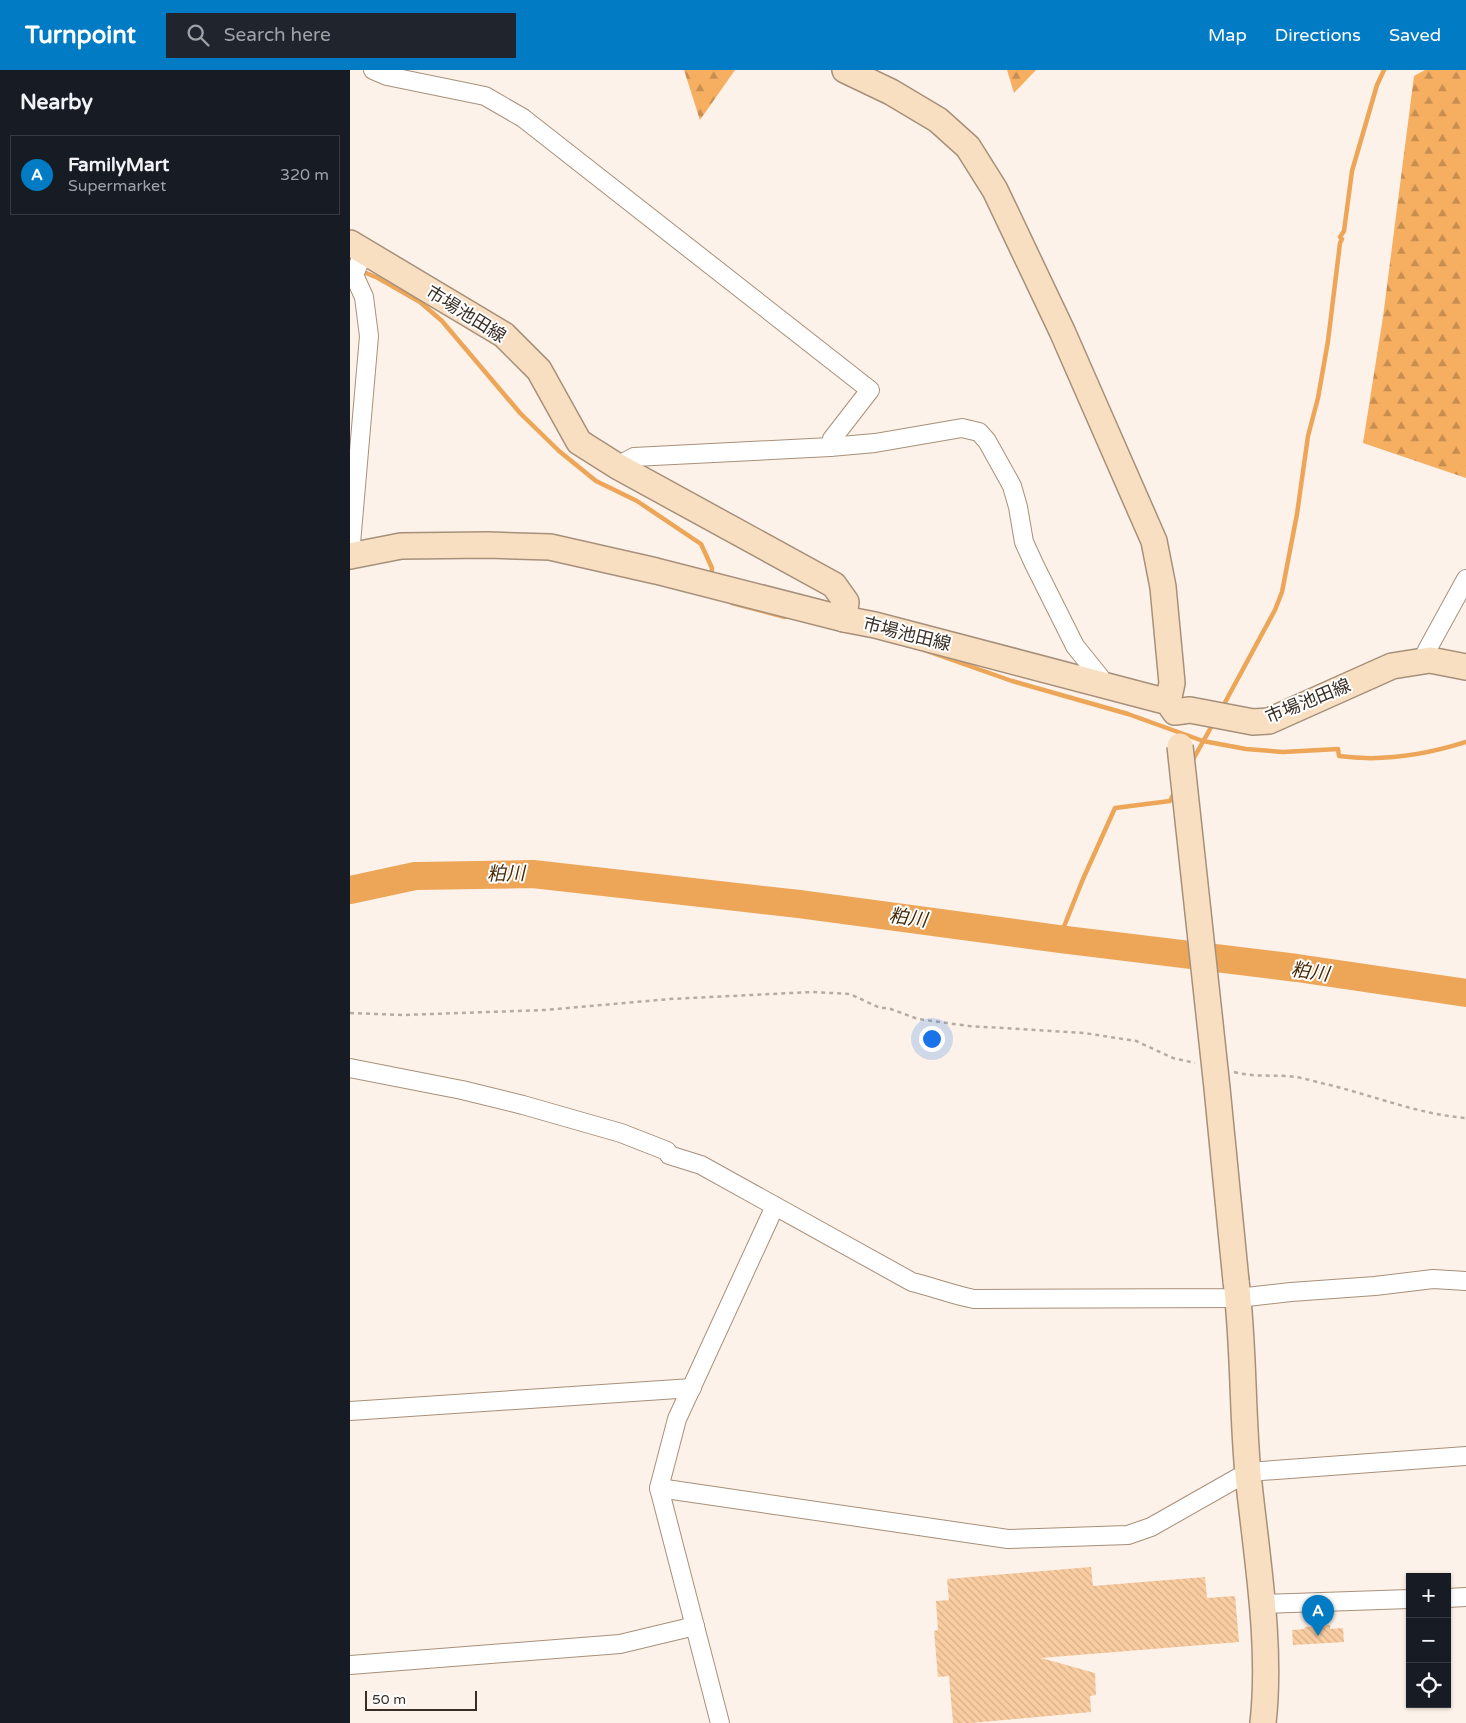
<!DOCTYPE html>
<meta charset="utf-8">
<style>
:root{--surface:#171b24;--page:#20242c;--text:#f1f3f6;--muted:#9ea1a6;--line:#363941;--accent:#007bc4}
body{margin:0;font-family:"Varela Round","Noto Sans JP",sans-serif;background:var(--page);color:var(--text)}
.controls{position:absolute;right:15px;bottom:15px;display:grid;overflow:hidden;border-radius:0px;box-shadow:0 1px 4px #0004}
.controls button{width:45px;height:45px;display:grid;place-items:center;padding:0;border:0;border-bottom:1px solid var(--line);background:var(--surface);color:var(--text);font:25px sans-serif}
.scale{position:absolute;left:15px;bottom:12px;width:112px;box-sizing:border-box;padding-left:5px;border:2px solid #382f26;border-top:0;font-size:14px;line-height:18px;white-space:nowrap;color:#382f26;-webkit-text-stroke:4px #fff;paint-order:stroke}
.you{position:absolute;left:581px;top:968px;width:18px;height:18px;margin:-12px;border:4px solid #fff;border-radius:50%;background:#1a73e8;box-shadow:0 0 0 8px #1a73e833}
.badge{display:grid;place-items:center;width:32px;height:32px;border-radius:50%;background:var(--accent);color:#fff;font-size:16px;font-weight:700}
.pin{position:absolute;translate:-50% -41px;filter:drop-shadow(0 1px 2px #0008)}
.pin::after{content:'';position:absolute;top:26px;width:18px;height:15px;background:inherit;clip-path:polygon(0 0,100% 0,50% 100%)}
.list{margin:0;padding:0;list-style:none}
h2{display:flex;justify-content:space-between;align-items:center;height:65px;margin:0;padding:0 20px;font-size:21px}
h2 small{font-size:16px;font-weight:400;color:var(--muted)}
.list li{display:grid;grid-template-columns:32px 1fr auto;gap:15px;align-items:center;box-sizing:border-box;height:80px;margin:0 10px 10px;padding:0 10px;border:1px solid var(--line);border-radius:0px}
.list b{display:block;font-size:19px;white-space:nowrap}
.list p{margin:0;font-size:16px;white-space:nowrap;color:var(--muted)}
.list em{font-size:16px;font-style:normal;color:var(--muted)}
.icon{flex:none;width:28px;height:28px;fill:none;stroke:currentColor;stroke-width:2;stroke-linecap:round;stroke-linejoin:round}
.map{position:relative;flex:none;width:1116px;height:1653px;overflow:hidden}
header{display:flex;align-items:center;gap:30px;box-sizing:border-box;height:70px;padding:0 25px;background:var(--accent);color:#fff}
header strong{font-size:24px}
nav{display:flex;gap:28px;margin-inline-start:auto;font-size:18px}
.search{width:350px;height:45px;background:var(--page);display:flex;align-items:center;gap:12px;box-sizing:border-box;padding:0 18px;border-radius:0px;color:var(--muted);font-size:19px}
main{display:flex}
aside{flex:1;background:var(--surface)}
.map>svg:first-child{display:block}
.forest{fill:url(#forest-firs)}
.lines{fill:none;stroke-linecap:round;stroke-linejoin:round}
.stream{stroke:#eda558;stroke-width:4.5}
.river{stroke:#eda558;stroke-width:28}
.building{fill:url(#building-back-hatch)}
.street-casing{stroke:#a7907a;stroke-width:20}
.secondary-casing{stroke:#a7907a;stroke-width:28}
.path{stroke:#b5aca3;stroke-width:2.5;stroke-dasharray:4 4;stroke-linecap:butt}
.street{stroke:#fff;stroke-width:18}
.secondary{stroke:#f8dfc2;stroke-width:25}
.secondary-bridge-casing{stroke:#a7907a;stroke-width:28;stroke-linecap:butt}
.secondary-bridge{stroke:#f8dfc2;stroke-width:25}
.labels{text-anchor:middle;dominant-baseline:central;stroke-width:4;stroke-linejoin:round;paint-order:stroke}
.street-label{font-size:18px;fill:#382f26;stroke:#fff}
.water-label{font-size:19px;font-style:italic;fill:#472a08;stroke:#fff}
</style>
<header>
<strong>Turnpoint</strong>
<div class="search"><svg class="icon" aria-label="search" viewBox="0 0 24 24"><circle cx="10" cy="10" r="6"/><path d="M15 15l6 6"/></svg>Search here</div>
<nav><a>Map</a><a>Directions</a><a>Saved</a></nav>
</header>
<main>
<aside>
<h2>Nearby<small></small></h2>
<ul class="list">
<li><span class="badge">A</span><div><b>FamilyMart</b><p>Supermarket</p></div><em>320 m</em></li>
</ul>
</aside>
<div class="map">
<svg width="1116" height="1653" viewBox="0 0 1116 1653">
<defs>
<pattern id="forest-firs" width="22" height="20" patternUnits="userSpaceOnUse" patternTransform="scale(1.25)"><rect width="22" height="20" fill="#f6ae61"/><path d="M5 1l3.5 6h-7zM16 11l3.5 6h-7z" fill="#c88e50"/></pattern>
<pattern id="building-back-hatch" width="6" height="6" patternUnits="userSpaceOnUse" patternTransform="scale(1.25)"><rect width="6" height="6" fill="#f9cca1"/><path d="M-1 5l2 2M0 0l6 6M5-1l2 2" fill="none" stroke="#d6b08a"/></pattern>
</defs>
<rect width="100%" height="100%" fill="#fcf2e9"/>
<!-- forest -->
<g class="forest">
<path d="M334 0H385L350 50Z"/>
<path d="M657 0H686L664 23Z"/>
<path d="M1075 0H1116V408L1013 373 1033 247 1064 6Z"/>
</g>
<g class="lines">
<!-- stream -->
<g class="stream">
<path d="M9 200 28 208 70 232 92 251 170 343 209 381 246 411 287 431 351 474 362 498 361 507"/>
<path d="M382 533 435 547"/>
<path d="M574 580 662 611 778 644 853 671 896 679 933 682 988 679 989 686C1032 692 1075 685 1116 672"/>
<path d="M872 638 925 540 932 522 947 444 958 366 968 328 978 271 990 173 992 169 990 167 994 161 1002 101 1027 15 1034 0"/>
<path d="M841 693 864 652"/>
<path d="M709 869 733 809 765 738 820 731 825 721"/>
</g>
<!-- river -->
<path class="river" d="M0 820 65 806 183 804 449 834 709 869 947 898 1116 923"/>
</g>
<!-- building -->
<g class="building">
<path d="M741 1497 743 1516 855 1507 857 1528 885 1526 889 1572 691 1588 745 1603 746 1625 740 1626 741 1642 621 1653H603L599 1606 588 1607 584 1561 588 1560 586 1531 599 1530 597 1509Z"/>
<path d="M980 1555V1559L993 1558 994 1572 943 1575 942 1560 954 1559 955 1557Z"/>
</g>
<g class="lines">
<defs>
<g id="street">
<path d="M23 0 37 6 135 26 173 48 520 320 482 369 480 377"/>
<path d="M267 396 284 387 480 377 525 373 612 358 629 362 637 371 662 416 668 437 674 472 684 494 725 576 750 607 751 615"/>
<path d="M0 485 19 266 14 227 4 205 14 181"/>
<path d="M1073 590 1077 580 1116 509"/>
<path d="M0 998 112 1020 173 1035 271 1063 317 1081 319 1085 351 1095 562 1212C583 1217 603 1225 624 1229L888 1228 941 1222 1025 1216 1083 1209 1116 1211"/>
<path d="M0 1341 342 1318"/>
<path d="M309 1418 658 1469 778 1465 801 1457 898 1402 1116 1386"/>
<path d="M1097 1528 1116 1527"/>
<path d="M912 1534 1060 1529"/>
<path d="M0 1595 270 1574 345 1556"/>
<path d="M370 1653 309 1418 327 1349 425 1136"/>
</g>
<g id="secondary">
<path d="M495 0 541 22 588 50 618 77 645 120 712 261 804 471 813 517 822 613 818 632"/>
<path d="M0 173 154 265 189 300 229 372 267 396 484 515 496 532 494 549 525 555 818 632 825 642 840 640 903 652 919 651 1042 596 1080 590 1116 597"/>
<path d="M0 486 51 476 138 475 200 477 306 501 494 549"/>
<path d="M886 1211C894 1275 892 1340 898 1404 906 1484 922 1572 913 1653"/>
</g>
</defs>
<!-- street casing -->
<use href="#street" class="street-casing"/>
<!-- secondary casing -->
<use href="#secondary" class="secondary-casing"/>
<!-- path -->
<g class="path">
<path d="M0 943 53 945 195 940 320 929 462 922 500 924 530 938H538L568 949 619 956 734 963 786 971 823 988 845 993"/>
<path d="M884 1002C903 1007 918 1005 938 1006 949 1007 960 1010 971 1013 1020 1024 1066 1044 1116 1048"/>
</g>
<!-- street -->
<use href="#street" class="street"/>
<!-- secondary -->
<use href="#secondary" class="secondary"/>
<defs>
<path id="secondary-bridge" d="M830 676 867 1018 886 1211"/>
</defs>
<!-- secondary-bridge casing -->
<use href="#secondary-bridge" class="secondary-bridge-casing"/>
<!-- secondary-bridge -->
<use href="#secondary-bridge" class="secondary-bridge"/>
</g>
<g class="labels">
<!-- street labels -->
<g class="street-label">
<text transform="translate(116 244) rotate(32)">市場池田線</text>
<text transform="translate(557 564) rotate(14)">市場池田線</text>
<text transform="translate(958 631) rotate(-22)">市場池田線</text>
</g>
<!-- water labels -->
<g class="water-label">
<text transform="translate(156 804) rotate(-1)">粕川</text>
<text transform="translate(558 848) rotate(8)">粕川</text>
<text transform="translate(960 902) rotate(8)">粕川</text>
</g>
</g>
</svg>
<div class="controls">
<button>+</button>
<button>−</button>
<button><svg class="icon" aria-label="locate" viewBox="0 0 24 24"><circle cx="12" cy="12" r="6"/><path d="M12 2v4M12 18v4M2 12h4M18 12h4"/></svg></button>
</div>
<div class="scale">50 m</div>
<div class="you"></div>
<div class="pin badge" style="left:968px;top:1566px">A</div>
</div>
</main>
